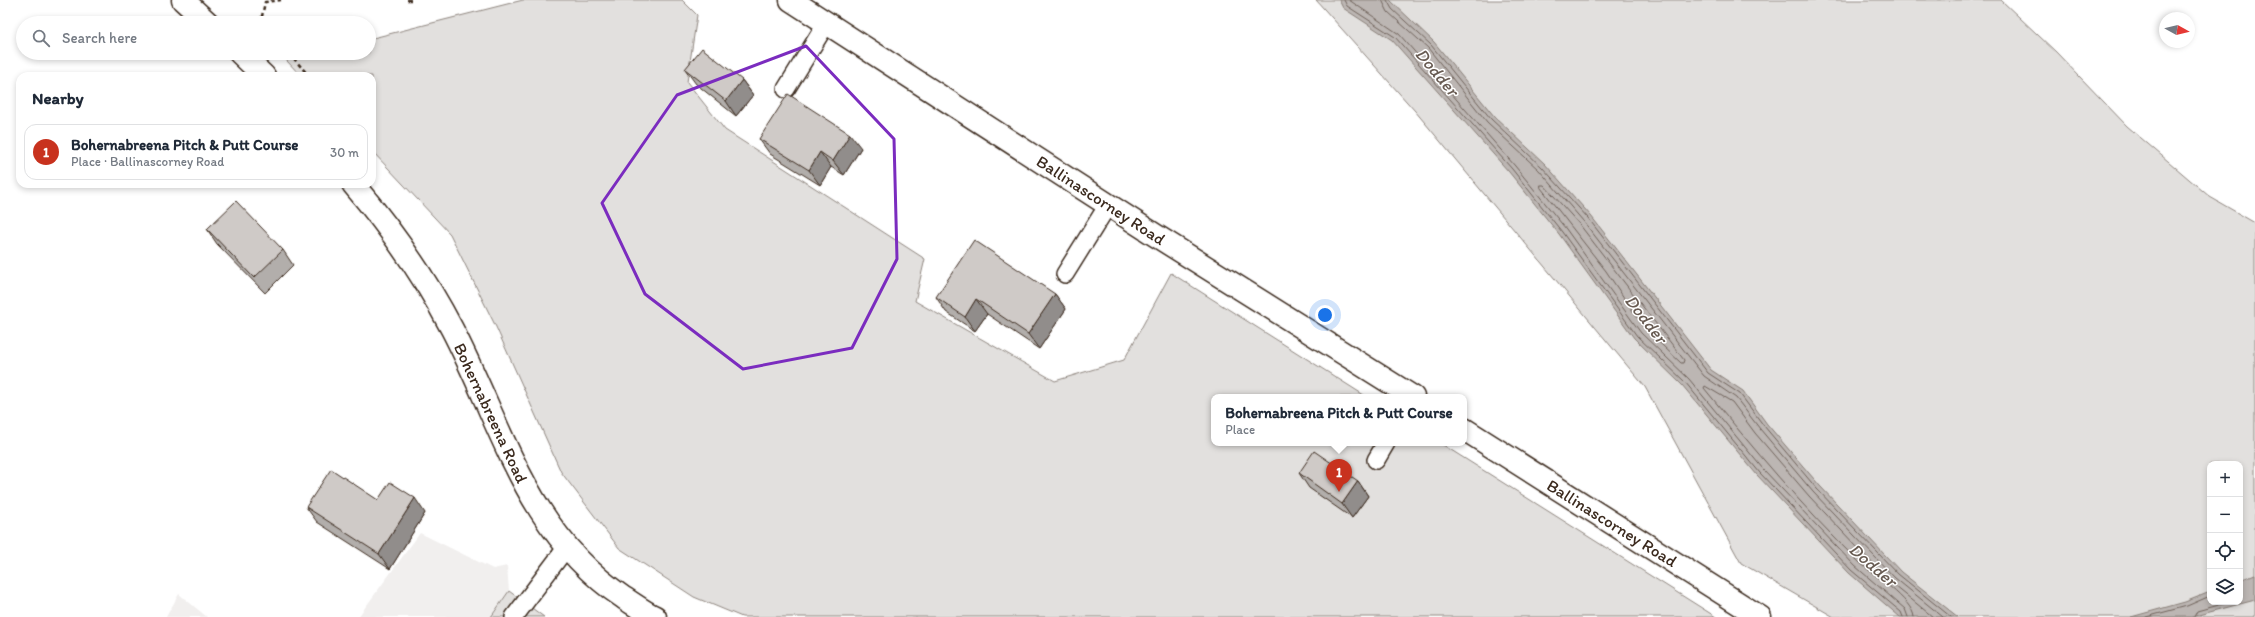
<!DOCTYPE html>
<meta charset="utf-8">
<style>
:root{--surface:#fff;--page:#f2f2f3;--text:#1f2937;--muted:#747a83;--line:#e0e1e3;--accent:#c8321e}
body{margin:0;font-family:Itim,sans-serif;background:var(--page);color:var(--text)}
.controls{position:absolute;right:12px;bottom:12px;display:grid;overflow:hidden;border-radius:8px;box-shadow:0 2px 6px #0003}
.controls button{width:36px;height:36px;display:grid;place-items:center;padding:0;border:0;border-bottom:1px solid var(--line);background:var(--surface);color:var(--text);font:20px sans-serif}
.compass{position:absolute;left:2159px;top:12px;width:36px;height:36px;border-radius:50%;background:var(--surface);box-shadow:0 2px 6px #0003;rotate:98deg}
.you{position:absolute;left:1325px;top:315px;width:14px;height:14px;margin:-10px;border:3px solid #fff;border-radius:50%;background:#1a73e8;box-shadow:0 0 0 6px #1a73e833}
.badge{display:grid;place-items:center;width:26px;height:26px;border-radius:50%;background:var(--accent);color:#fff;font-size:13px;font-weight:700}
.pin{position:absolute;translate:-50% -33px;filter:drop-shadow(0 1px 2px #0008)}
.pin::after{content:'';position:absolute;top:21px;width:14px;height:12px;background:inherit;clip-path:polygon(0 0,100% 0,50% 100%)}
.popup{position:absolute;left:1211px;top:394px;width:256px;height:52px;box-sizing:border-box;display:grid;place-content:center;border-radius:8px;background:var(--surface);filter:drop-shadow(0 1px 3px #0005);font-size:13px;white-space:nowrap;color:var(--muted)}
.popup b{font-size:15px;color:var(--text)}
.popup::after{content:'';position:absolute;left:50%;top:100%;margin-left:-8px;border:8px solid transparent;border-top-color:var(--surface)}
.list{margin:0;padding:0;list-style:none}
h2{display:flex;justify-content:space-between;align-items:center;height:52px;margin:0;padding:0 16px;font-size:17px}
h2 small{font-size:13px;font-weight:400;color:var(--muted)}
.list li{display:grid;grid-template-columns:26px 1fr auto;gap:12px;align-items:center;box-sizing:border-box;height:56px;margin:0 8px 8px;padding:0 8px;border:1px solid var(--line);border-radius:12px}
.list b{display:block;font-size:15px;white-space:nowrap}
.list p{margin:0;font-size:13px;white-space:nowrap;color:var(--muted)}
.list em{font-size:13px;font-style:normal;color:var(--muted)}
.icon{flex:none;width:22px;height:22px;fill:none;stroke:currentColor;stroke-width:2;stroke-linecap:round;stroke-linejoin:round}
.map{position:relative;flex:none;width:2255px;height:617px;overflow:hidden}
.search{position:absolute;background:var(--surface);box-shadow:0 2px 6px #0003;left:16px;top:16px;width:360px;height:44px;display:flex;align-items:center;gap:10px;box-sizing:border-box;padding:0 14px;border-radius:22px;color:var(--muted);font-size:15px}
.panel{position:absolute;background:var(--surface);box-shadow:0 2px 6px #0003;left:16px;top:72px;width:360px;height:116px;border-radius:12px}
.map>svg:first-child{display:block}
.built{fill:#f1efee}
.green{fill:#e2e0de;stroke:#8e857e;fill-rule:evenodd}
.water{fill:#bcb6b3;stroke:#887e77}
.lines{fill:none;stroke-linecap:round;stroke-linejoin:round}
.shore{stroke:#6f625a;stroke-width:1}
.lane-casing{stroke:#3b2a1e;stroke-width:20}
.street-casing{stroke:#3b2a1e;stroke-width:25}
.secondary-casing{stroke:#3b2a1e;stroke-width:25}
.path{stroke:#3b2a1e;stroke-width:2.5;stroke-dasharray:4 3;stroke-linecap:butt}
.lane{stroke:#fff;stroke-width:17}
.street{stroke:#fff;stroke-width:22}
.secondary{stroke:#fff;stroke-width:22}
.wall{fill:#b2aeab;stroke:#3b2a1e}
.shaded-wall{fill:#918d8b;stroke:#3b2a1e}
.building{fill:#cfcac7;stroke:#3b2a1e}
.marked{fill:none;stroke:#7b2cbf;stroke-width:3;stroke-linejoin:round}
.labels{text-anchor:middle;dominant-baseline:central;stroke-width:3;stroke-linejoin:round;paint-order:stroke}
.street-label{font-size:17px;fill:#3b2a1e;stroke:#fff}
.water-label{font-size:18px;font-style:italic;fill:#685b52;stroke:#fff}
</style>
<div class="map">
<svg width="2255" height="617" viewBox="0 0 2255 617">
<rect width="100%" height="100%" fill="#fff"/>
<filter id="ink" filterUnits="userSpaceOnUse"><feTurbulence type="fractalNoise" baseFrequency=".025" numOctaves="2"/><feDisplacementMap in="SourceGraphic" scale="8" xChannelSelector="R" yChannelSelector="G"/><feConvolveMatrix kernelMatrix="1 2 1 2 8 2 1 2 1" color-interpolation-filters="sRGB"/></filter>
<g filter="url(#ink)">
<!-- built -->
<g class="built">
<path d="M420 533 493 569 507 566 509 591 491 617H358Z"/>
<path d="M179 594 207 617H166Z"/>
</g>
<!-- green -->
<g class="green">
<path d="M523 0H682L697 15 687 82 725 130 925 259 915 301 1055 381 1124 360 1171 273 1367 397H1214V443H1440L1716 617H742L694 597 619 548 561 472 496 327 450 234 372 151V76H301L286 60 313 53H369V39Z"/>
<path d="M1316 0H2001L2056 52 2127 126 2210 197 2255 223V617H1834L1741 563 1645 387 1415 111ZM2210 464H2240V602H2210Z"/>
<path d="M509 591 544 617H491Z"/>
</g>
<!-- water -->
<g class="water">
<path d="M1339 0H1390L1434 42 1494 116 1545 164 1591 216 1711 370 1743 391 1767 424 1820 486 1901 572 1958 617H1900L1849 573 1757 475 1682 385 1634 338 1559 234 1509 172 1392 40 1343 8Z"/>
<path d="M2255 574V600L2191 617H2131L2185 602 2210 592V602H2240V580Z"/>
</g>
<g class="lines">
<!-- shore -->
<g class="shore">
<path d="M1344 0 1347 6 1395 37 1512 169 1562 232 1637 336 1685 382 1760 473 1851 570 1901 612 1903 617"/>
<path d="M1349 0 1399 34 1515 166 1566 229 1641 333 1689 379 1763 469 1855 566 1905 609 1908 617"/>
<path d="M1382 0 1388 12 1428 48 1487 122 1539 170 1584 222 1704 376 1736 398 1760 429 1813 492 1895 578 1943 617"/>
<path d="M1387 0 1392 9 1431 45 1491 119 1542 167 1588 218 1708 373 1740 394 1764 426 1817 489 1898 574 1951 617"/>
<path d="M1541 185H1544L1580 225 1684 360 1683 363H1681L1645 329 1606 271 1541 188Z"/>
<path d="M1914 617C1913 600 1872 574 1859 562 1803 508 1753 448 1704 388L1705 386 1732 402 1755 433 1809 496 1890 582 1933 617"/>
<path d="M2146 617 2187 606 2210 596"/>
<path d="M2194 617 2197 611 2230 602"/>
</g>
<defs>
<g id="lane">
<path d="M786 89 826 24"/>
<path d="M1065 274 1108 205"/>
<path d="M1376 460 1386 443"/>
<path d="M514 617 566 548"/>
</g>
<g id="street">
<path d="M183 0 208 23"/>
<path d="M240 53 264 76"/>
<path d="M353 184C391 229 425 277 452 329 503 427 526 532 624 598 634 604 644 612 655 617"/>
</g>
<g id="secondary">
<path d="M791 0 1155 235 1413 397"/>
<path d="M1464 429 1760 617"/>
</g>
</defs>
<!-- lane casing -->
<use href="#lane" class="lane-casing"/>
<!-- street casing -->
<use href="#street" class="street-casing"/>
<!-- secondary casing -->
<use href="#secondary" class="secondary-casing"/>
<!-- path -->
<g class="path">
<path d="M407 0H414"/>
<path d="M263 23 261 21 265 2 281 0"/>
<path d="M289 53 309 76"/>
</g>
<!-- lane -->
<use href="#lane" class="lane"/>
<!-- street -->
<use href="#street" class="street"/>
<!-- secondary -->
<use href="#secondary" class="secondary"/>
</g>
<!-- wall -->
<g class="wall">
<path d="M685 69 742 80 753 95 736 116 696 84Z"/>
<path d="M759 139 861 148 844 175 831 167 820 185 770 154Z"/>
<path d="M207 229 283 250 293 265 265 293 217 244Z"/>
<path d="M1055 294 1066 309 1039 349 987 314 975 331 946 312 936 297Z"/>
<path d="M1299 473 1358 481 1368 496 1352 518 1309 488Z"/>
<path d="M378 500 425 513 390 569 317 522 306 507Z"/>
</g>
<!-- shaded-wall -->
<g class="shaded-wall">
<path d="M742 80 753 95 736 116 726 101Z"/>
<path d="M850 134 861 148 844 175 833 161Z"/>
<path d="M820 152 831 167 820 185 809 170Z"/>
<path d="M1055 294 1066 309 1039 349 1028 334Z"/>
<path d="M976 299 987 314 975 331 965 317Z"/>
<path d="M1358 481 1368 496 1352 518 1342 504Z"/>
<path d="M415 498 425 513 390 569 379 554Z"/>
</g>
<!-- building -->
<g class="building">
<path d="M702 48 742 80 726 101 685 69Z"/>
<path d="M788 94 850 134 833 161 820 152 809 170 759 139Z"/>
<path d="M236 201 283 250 254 278 207 229Z"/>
<path d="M974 240 1055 294 1028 334 976 299 965 317 936 297Z"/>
<path d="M1314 451 1358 481 1342 504 1299 473Z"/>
<path d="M331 469 378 500 390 482 415 498 379 554 306 507Z"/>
</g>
</g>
<!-- marked area -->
<path class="marked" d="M806 46 894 139 897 259 852 348 743 369 645 294 602 203 677 95Z"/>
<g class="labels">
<!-- street labels -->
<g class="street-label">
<text transform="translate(1101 200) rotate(33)">Ballinascorney Road</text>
<text transform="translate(491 413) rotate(65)">Bohernabreena Road</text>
<text transform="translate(1612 523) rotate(32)">Ballinascorney Road</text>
</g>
<!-- water labels -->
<g class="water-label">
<text transform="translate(1437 72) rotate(50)">Dodder</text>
<text transform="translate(1646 319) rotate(52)">Dodder</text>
<text transform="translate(1873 565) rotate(41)">Dodder</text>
</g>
</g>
</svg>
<div class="controls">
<button>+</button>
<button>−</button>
<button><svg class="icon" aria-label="locate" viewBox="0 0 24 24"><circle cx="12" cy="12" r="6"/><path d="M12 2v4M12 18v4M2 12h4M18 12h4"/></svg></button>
<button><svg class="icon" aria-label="layers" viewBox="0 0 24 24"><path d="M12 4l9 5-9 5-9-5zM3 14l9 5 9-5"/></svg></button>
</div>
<svg class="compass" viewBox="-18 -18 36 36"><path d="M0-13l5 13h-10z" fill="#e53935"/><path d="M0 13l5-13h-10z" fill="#747a83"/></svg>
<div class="you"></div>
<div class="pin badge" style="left:1339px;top:492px">1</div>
<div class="popup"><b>Bohernabreena Pitch &amp; Putt Course</b>Place</div>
<div class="search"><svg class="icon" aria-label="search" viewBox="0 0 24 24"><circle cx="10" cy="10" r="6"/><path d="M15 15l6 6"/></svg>Search here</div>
<section class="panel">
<h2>Nearby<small></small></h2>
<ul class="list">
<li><span class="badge">1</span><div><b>Bohernabreena Pitch &amp; Putt Course</b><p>Place · Ballinascorney Road</p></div><em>30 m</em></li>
</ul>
</section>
</div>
